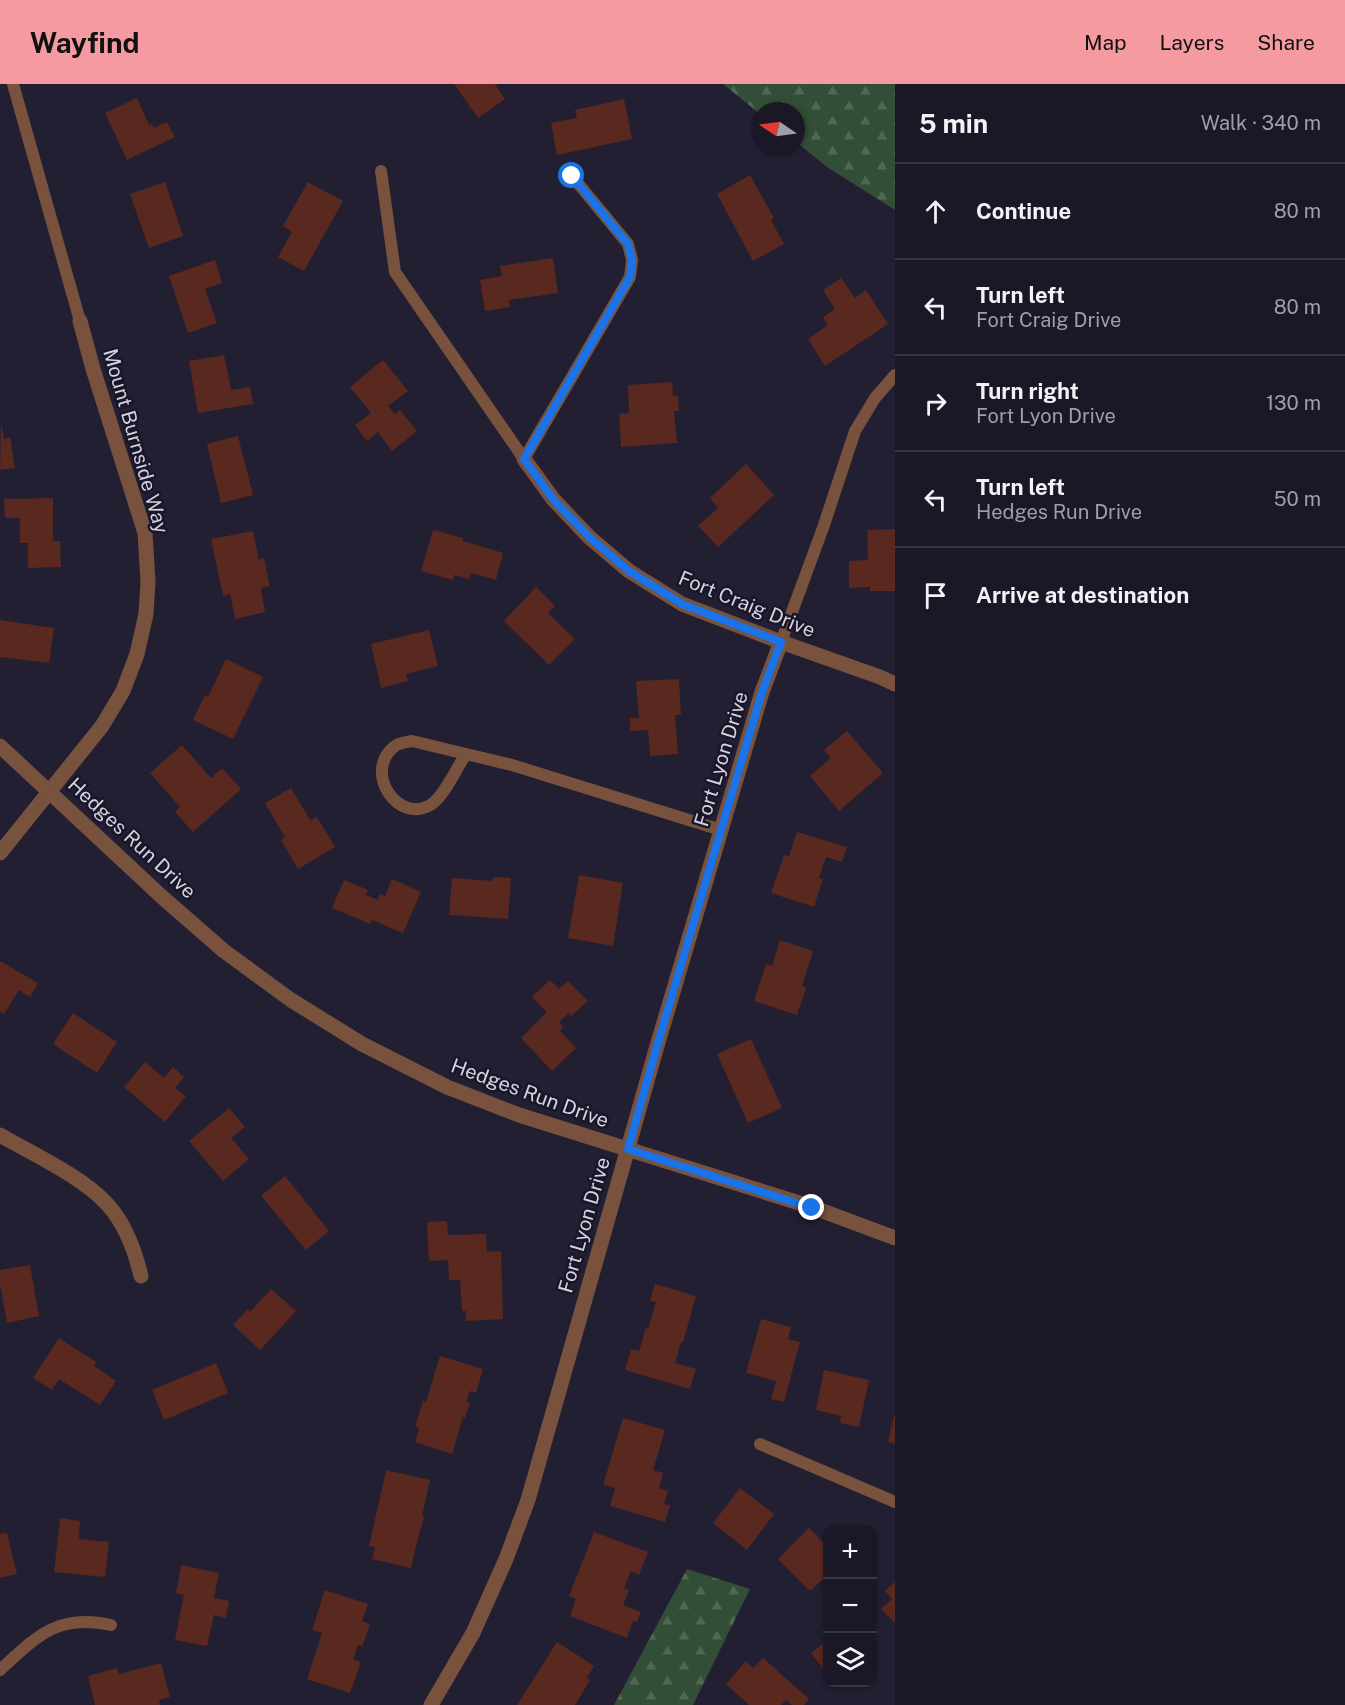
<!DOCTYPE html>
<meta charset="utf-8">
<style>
:root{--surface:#1a1726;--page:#23202e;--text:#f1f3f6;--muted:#9f9fa7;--line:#383643;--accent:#f49aa0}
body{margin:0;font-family:"Public Sans",sans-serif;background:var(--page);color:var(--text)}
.controls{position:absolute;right:18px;bottom:18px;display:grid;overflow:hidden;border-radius:12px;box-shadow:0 2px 4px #0004}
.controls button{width:54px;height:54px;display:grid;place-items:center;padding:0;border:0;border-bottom:2px solid var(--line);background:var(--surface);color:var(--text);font:30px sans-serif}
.compass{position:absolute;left:751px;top:18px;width:54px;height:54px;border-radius:50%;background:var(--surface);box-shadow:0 2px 4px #0004;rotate:283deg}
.stop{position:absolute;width:18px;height:18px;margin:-14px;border:4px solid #1a73e8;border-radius:50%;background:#fff}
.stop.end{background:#1a73e8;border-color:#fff;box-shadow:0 2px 6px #0008}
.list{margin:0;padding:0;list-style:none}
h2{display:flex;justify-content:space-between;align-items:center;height:78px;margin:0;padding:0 24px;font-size:26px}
h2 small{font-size:20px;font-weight:400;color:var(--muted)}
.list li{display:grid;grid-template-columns:39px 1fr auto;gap:18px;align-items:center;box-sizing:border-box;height:96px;padding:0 24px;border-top:2px solid var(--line)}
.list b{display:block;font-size:22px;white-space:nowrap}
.list p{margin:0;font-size:20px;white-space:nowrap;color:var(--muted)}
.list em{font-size:20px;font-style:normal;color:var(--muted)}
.icon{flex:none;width:33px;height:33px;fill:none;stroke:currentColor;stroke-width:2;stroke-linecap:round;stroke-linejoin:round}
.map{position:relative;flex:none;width:895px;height:1621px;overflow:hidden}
header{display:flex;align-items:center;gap:36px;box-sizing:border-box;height:84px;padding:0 30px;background:var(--accent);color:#111}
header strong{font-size:28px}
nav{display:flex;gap:33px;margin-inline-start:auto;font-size:21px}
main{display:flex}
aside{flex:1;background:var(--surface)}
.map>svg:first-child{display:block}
.forest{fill:url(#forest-firs)}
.building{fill:#59281e}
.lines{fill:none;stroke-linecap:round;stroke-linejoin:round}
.service{stroke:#78523d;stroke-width:12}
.minor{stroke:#78523d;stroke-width:15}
.tertiary{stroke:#78523d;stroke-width:15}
.route{stroke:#1a73e8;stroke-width:8}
.labels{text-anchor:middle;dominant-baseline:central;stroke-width:5;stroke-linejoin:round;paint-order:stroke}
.street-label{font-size:20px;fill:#d3d2df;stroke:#1a1629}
</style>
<header>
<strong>Wayfind</strong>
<nav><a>Map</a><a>Layers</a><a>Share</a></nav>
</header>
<main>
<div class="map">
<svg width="895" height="1621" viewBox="0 0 895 1621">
<defs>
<pattern id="forest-firs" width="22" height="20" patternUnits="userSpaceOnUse" patternTransform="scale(1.5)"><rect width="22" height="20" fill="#324e36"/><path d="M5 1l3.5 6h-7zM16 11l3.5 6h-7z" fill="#4f6753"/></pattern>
</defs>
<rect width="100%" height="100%" fill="#231f33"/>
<!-- forest -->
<g class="forest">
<path d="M723 0H895V126L827 83 796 58V27H760V30Z"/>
<path d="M687 1485 750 1505 693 1621H614Z"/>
</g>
<!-- building -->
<g class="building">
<path d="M454 0H495L505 15 478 34Z"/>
<path d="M137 14 149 41 152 40 154 44 167 38 175 53 127 76 105 29Z"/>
<path d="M624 15 632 55 557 71 551 39 577 34 575 26Z"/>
<path d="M750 91 774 134 771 136 784 160 753 177 717 110Z"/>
<path d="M165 98 183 152 149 164 130 110Z"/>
<path d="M308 98 343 117 304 187 278 173 292 148 283 142Z"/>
<path d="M553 174 558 209 509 216 510 223 485 227 480 196 502 192 500 182Z"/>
<path d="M215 176 222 199 205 205 217 239 188 249 169 192Z"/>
<path d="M841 194 855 214 866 206 888 240 825 282 808 255 828 241 823 233 835 225 823 206Z"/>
<path d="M224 271 231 306 250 303 253 320 198 329 189 277Z"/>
<path d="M383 276 408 307 388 322 395 330 400 326 417 347 392 367 378 348 367 357 355 341 371 329 350 303Z"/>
<path d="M672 298 673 312 678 311 679 327H674L677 359 621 363 619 330 629 329 628 301Z"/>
<path d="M1 340 4 355 10 353 15 384 0 386Z"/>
<path d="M238 352 253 411 221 419 207 360Z"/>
<path d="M746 380 774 411 718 463 698 442 718 424 710 414Z"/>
<path d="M53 414V457H60L61 483 28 484V459H20V434H5L4 415Z"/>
<path d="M895 445V507H870V503L849 504V477L868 476 867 446Z"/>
<path d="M433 446 463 454V457L503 469 496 496 471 489 469 495 454 491 453 496 421 487Z"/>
<path d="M253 447 259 476 264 474 270 502 261 504 265 528 235 535 230 510 223 512 211 455Z"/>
<path d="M536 503 555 522 548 529 575 555 549 581 504 537Z"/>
<path d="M0 536 54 544 49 579 0 573Z"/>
<path d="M429 546 438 582 406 590 408 597 381 604 371 560Z"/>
<path d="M226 575 263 593 233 655 193 636 205 611 208 613Z"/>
<path d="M679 595 681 631H675L678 670 650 672 648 646 630 647V634H639L636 597Z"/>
<path d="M847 647 883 689 839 727 810 692 831 674 824 666Z"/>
<path d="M182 661 211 694 222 684 241 705 193 748 175 728 180 723 150 689Z"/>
<path d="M291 704 310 736 317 733 335 763 298 785 281 756 285 753 265 719Z"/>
<path d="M797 748 847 763 842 778 826 773 819 794 823 795 814 823 771 809 784 771 789 772Z"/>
<path d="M579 791 623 799 613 862 568 854Z"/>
<path d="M493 793 511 794 508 835 449 831 452 794 492 797Z"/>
<path d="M392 795 421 808 403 849 372 836 370 840 332 824 344 796 368 806 366 811 378 816 380 810 385 812Z"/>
<path d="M780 856 813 867 802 902 806 904 797 931 754 917 766 880 772 882Z"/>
<path d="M0 877 38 899 30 913 19 906 4 930 0 928Z"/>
<path d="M550 896 559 905 568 897 588 917 571 932 569 929 559 938 563 943 560 947 576 964 552 987 521 954 547 928 532 913Z"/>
<path d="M73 929 117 958 97 989 53 960Z"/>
<path d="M751 955 782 1024 748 1039 717 970Z"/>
<path d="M145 978 164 994 173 983 184 993 175 1004 186 1012 165 1038 124 1003Z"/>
<path d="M229 1024 245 1043 231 1054 249 1075 223 1097 189 1057Z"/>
<path d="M285 1092 329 1147 306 1166 261 1112Z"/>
<path d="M447 1137 448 1151 486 1150 487 1168 501 1167 503 1235 466 1237V1227H462L460 1196H449L448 1176 429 1177 427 1138Z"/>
<path d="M30 1181 39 1232 7 1239 0 1200V1186Z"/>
<path d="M655 1200 696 1212 683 1258H681L675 1279 696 1285 690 1305 625 1286 631 1265 639 1267 646 1244 648 1245 656 1218 650 1217Z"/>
<path d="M271 1205 296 1227 260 1266 233 1241 248 1225 250 1228Z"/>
<path d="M761 1235 791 1243 788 1255 800 1258 784 1318 771 1315 776 1297 746 1289Z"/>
<path d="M59 1254 96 1278 94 1282 116 1297 100 1321 59 1295 52 1306 33 1294Z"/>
<path d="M440 1272 483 1285 476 1309 470 1307 466 1318 470 1319 465 1334 463 1333 452 1370 415 1358 419 1344 415 1343 423 1317 426 1318Z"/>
<path d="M216 1279 228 1309 164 1336 152 1306Z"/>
<path d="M824 1286 869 1296 859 1343 840 1339 841 1332 816 1326Z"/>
<path d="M894 1331H895V1360L888 1358Z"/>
<path d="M623 1334 665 1346 653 1386 663 1389 659 1404 668 1407 664 1420 670 1421 665 1438 610 1422 615 1404 603 1401Z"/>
<path d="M386 1386 430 1396 422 1432 424 1433 421 1445H420L411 1484 372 1475 375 1463 369 1462Z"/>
<path d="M740 1404 774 1430 747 1466 713 1439Z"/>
<path d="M60 1434 80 1437 79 1455 109 1458 105 1493 54 1488Z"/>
<path d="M809 1444 828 1463V1490L810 1507 778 1475Z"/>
<path d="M594 1448 648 1468 639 1491 631 1487 624 1504 629 1506 623 1521 641 1528 637 1538 633 1537 627 1554 570 1532 576 1515 569 1512Z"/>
<path d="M7 1449 17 1490 0 1494V1450Z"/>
<path d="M181 1481 219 1489 214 1514 229 1517 226 1534 214 1531 207 1562 175 1556 184 1511 176 1509Z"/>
<path d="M895 1498V1539L881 1525 892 1515 885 1507Z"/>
<path d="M325 1506 368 1520 362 1537 370 1540 362 1563 358 1561 353 1575 361 1578 350 1609 307 1595 322 1549 312 1546Z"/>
<path d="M828 1556V1591L811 1569Z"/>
<path d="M557 1558 594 1582 587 1594 590 1596 575 1621H517Z"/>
<path d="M763 1574 809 1615 804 1621H792L786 1616 781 1621H749L726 1600 746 1577 753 1584Z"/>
<path d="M161 1579 170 1613 159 1616 160 1621H95L88 1592 117 1584 119 1590Z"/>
</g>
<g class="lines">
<!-- service -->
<g class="service">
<path d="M13 0 80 237"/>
<path d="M381 87 395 188 524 375 630 193 632 176 628 160 572 92"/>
<path d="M781 558 824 441 855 347 875 314 895 291"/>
<path d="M412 657 466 670C457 683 445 711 432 720 398 742 362 687 395 662 399 659 407 658 412 657Z"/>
<path d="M466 670 512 681 721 746"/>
<path d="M760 1360 895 1418"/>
<path d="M0 1586C37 1552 58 1529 111 1541"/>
</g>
<!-- minor -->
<g class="minor">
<path d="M524 375 553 415 589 453 629 487 682 520 781 558 880 593 895 600"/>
<path d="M0 769 102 642 123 607 137 570 146 530 148 498 145 449 93 285 80 237"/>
<path d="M0 1051C33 1070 83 1093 108 1121 126 1141 135 1167 141 1192"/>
<path d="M431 1621 473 1549 506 1475 528 1416 657 962 762 608 781 558"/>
</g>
<!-- tertiary -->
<path class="tertiary" d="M0 662 161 812 224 867 291 916 362 960 447 1003 519 1031 812 1123 895 1154"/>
</g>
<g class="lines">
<!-- route -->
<path class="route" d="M572 92 628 160 632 176 630 193 524 375 553 415 589 453 629 487 682 520 781 558 762 608 657 962 628 1065 812 1124"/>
</g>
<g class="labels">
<!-- street labels -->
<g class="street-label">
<text transform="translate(136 357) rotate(74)">Mount Burnside Way</text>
<text transform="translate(747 520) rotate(22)">Fort Craig Drive</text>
<text transform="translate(721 675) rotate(-73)">Fort Lyon Drive</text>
<text transform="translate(132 754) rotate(43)">Hedges Run Drive</text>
<text transform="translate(530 1009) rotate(20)">Hedges Run Drive</text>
<text transform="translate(584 1141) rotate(-74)">Fort Lyon Drive</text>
</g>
</g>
</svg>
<div class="controls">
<button>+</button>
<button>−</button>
<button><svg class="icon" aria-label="layers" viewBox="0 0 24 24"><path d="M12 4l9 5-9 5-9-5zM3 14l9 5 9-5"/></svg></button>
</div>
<svg class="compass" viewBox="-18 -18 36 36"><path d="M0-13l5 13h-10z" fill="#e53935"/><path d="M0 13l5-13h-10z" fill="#9f9fa7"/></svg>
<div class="stop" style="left:572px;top:92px"></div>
<div class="stop end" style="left:812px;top:1124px"></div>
</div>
<aside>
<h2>5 min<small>Walk · 340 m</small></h2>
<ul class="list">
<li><svg class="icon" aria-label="ahead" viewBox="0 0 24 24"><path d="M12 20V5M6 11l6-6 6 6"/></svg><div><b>Continue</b></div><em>80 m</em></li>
<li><svg class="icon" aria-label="left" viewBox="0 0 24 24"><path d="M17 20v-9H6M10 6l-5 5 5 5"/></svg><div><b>Turn left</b><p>Fort Craig Drive</p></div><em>80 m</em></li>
<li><svg class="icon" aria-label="right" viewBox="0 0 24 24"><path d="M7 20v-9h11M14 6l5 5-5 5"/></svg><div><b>Turn right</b><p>Fort Lyon Drive</p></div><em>130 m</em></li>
<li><svg class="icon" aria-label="left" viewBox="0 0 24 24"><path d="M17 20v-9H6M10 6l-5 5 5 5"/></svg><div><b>Turn left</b><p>Hedges Run Drive</p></div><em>50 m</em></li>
<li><svg class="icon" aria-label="arrive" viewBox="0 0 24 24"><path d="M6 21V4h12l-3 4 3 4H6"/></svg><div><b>Arrive at destination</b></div></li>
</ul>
</aside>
</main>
